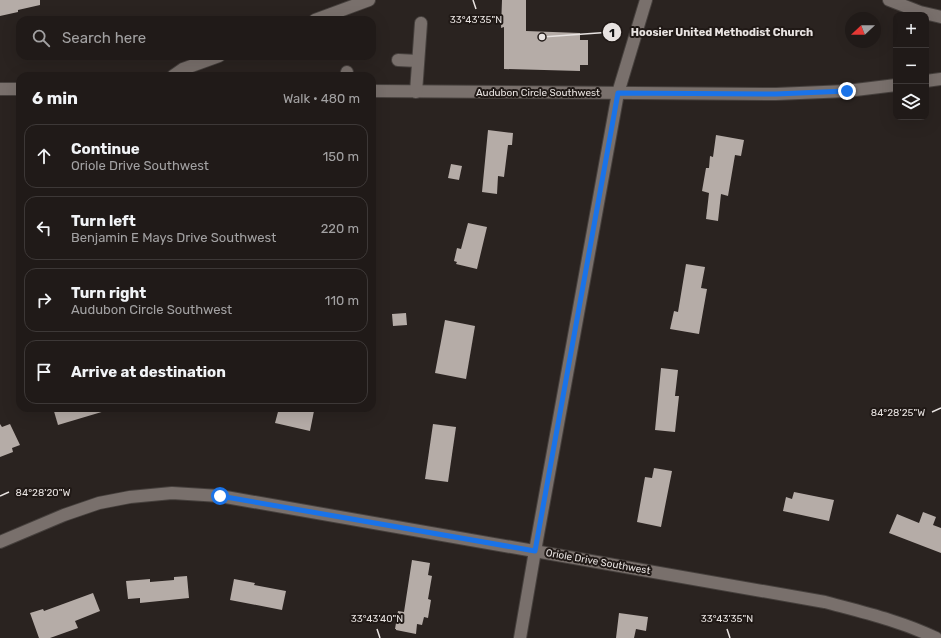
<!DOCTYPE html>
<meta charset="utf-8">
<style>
:root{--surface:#201a18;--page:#282321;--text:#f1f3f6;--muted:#a2a1a2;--line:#3d3837}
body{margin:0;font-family:Rubik,sans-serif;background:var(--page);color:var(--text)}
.controls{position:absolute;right:12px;top:12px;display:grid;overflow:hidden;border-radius:8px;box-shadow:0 4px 16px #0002}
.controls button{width:36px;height:36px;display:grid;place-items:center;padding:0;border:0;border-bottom:1px solid var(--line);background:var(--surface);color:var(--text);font:20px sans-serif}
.compass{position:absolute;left:845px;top:12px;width:36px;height:36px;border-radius:50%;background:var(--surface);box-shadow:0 4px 16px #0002;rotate:248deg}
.stop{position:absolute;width:12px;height:12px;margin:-9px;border:3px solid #1a73e8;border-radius:50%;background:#fff}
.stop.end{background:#1a73e8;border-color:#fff;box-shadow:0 1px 4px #0008}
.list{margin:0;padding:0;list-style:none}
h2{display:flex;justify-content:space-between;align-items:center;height:52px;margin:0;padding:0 16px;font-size:17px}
h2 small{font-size:13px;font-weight:400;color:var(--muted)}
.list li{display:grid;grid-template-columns:26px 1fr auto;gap:12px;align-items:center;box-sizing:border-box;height:64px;margin:0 8px 8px;padding:0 8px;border:1px solid var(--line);border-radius:12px}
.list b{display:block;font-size:15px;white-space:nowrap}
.list p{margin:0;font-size:13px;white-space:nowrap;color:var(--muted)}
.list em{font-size:13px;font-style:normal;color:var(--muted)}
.icon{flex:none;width:22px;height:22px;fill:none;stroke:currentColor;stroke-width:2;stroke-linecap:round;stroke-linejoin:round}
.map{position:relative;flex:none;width:941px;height:638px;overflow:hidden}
.search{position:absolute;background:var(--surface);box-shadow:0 4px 16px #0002;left:16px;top:16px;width:360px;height:44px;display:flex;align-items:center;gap:10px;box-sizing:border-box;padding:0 14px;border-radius:12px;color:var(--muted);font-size:15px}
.panel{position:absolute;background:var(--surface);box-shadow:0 4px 16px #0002;left:16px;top:72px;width:360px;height:340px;border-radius:12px}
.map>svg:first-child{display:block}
.building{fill:#b5aca7}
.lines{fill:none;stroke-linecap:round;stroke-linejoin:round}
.minor-casing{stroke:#46403d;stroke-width:14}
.minor{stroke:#79706c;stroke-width:12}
.route{stroke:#1a73e8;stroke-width:5}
.ticks{fill:none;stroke:#e8e3e1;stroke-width:1.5}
.labels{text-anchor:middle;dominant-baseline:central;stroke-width:4;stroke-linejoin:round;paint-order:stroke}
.street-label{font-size:10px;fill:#e8e3e1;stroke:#201916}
.ticks-label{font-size:10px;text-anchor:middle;fill:#e8e3e1;stroke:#201916;stroke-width:4;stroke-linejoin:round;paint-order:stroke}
.leader{fill:none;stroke:#e8e3e1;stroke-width:1.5}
.callout-dot{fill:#e8e3e1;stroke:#201916;stroke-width:1.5}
.mark-label{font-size:12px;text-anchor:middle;font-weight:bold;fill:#111}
.callout-label{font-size:11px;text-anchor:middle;font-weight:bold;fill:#e8e3e1;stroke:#201916;stroke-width:4;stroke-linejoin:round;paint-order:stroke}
</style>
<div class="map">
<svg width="941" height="638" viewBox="0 0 941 638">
<rect width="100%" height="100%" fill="#2a2320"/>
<!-- building -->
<g class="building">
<path d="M0 0H40V5L18 10V12L0 16Z"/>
<path d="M502 0H526V31L580 33V40H588V65H580V71L504 69V27L501 28Z"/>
<path d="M488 130 513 133 512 145H508L504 177 498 176 497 194 482 192Z"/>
<path d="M716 135 744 140 741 156 735 155 728 196 721 194 718 221 706 219 709 193 702 191 706 168H709L710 156 713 157Z"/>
<path d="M451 164 462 166 459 180 448 178Z"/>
<path d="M468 223 487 227 477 269 456 264 457 262 454 261 457 248 461 249Z"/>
<path d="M686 264 705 267 701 288 707 289 699 334 670 329 674 311 678 312Z"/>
<path d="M406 313 407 325 393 326 392 314Z"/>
<path d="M445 320 475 326 466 379 435 373Z"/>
<path d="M661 368 678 370 675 396H679L675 432 655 430Z"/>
<path d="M53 408H105V411L58 425Z"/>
<path d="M279 408H303L314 411 310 431 275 423Z"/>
<path d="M0 424 2 427 10 424 20 445 12 448 13 452 0 457Z"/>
<path d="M433 424 456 427 448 482 425 479Z"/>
<path d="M654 468 672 471 661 527 637 522 645 477 652 478Z"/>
<path d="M794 492 834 500 829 521 783 511 786 497 792 499Z"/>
<path d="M923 512 936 517 933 525 941 528V553L889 533 897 514 919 523Z"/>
<path d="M412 560 430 563 428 575 432 576 428 599 431 600 428 618 424 617 422 625 417 624 416 634 396 630V629H395L398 611 404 612Z"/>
<path d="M187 576 189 598 140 603V598L128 599 126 581 150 579V582L174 580V577Z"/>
<path d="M234 579 255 583 254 585 286 591 282 610 230 600Z"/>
<path d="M93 593 100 611 75 621 78 628 50 638H39L30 613 43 609 44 611Z"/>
<path d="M619 613 648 617 646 631 636 629 634 638H616Z"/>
</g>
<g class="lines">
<defs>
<g id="minor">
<path d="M889 0 920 12 941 17"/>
<path d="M315 20 369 0"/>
<path d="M398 60 418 61"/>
<path d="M173 76 183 69 219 56"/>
<path d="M346 76 347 72"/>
<path d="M926 81 941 79"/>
<path d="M0 89H20"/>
<path d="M372 91 776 94 847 91 896 85"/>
<path d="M416 92 421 23"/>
<path d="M0 542 64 515 99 503 130 497 172 493 220 496 825 602C862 612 901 621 936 638"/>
<path d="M520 638 535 551 618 93 646 0"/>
</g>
</defs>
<!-- minor casing -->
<use href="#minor" class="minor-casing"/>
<!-- minor -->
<use href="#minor" class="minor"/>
</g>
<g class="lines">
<!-- route -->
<path class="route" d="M220 496 535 551 618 93 776 94 847 91"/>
</g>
<!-- ticks -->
<path class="ticks" d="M473 0 476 9M932 412 941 408M0 496 9 492M377 629 380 638M727 629 730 638"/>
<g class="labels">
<!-- street labels -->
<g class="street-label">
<text x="538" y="93">Audubon Circle Southwest</text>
<text transform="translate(598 562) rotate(10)">Oriole Drive Southwest</text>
</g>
</g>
<g class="ticks-label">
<text x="476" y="23">33°43'35"N</text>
<text x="898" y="416">84°28'25"W</text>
<text x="43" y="496">84°28'20"W</text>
<text x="377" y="622">33°43'40"N</text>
<text x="727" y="622">33°43'35"N</text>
</g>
<!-- callouts -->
<path class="leader" d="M542 37L612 32"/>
<g class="callout-dot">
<circle cx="542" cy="37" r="4"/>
<circle cx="612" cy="32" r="10"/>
</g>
<g class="mark-label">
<text x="612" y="37">1</text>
</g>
<g class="callout-label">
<text x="722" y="36">Hoosier United Methodist Church</text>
</g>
</svg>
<div class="controls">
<button>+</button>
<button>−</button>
<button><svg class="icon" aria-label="layers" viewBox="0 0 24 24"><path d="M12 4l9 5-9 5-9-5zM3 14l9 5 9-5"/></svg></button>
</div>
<svg class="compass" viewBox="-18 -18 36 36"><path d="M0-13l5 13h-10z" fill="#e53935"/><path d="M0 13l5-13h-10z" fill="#a2a1a2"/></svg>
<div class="stop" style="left:220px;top:496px"></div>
<div class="stop end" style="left:847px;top:91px"></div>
<div class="search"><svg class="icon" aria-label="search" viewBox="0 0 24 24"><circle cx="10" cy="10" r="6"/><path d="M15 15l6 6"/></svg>Search here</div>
<section class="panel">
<h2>6 min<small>Walk · 480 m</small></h2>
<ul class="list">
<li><svg class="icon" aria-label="ahead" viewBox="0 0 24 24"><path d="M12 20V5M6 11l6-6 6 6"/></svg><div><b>Continue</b><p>Oriole Drive Southwest</p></div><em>150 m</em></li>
<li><svg class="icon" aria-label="left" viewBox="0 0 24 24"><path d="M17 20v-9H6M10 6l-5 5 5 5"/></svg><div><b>Turn left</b><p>Benjamin E Mays Drive Southwest</p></div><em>220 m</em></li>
<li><svg class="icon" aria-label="right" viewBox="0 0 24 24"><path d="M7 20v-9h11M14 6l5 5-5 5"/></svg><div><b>Turn right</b><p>Audubon Circle Southwest</p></div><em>110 m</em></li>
<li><svg class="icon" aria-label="arrive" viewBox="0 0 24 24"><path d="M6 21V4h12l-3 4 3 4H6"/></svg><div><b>Arrive at destination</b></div></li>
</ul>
</section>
</div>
